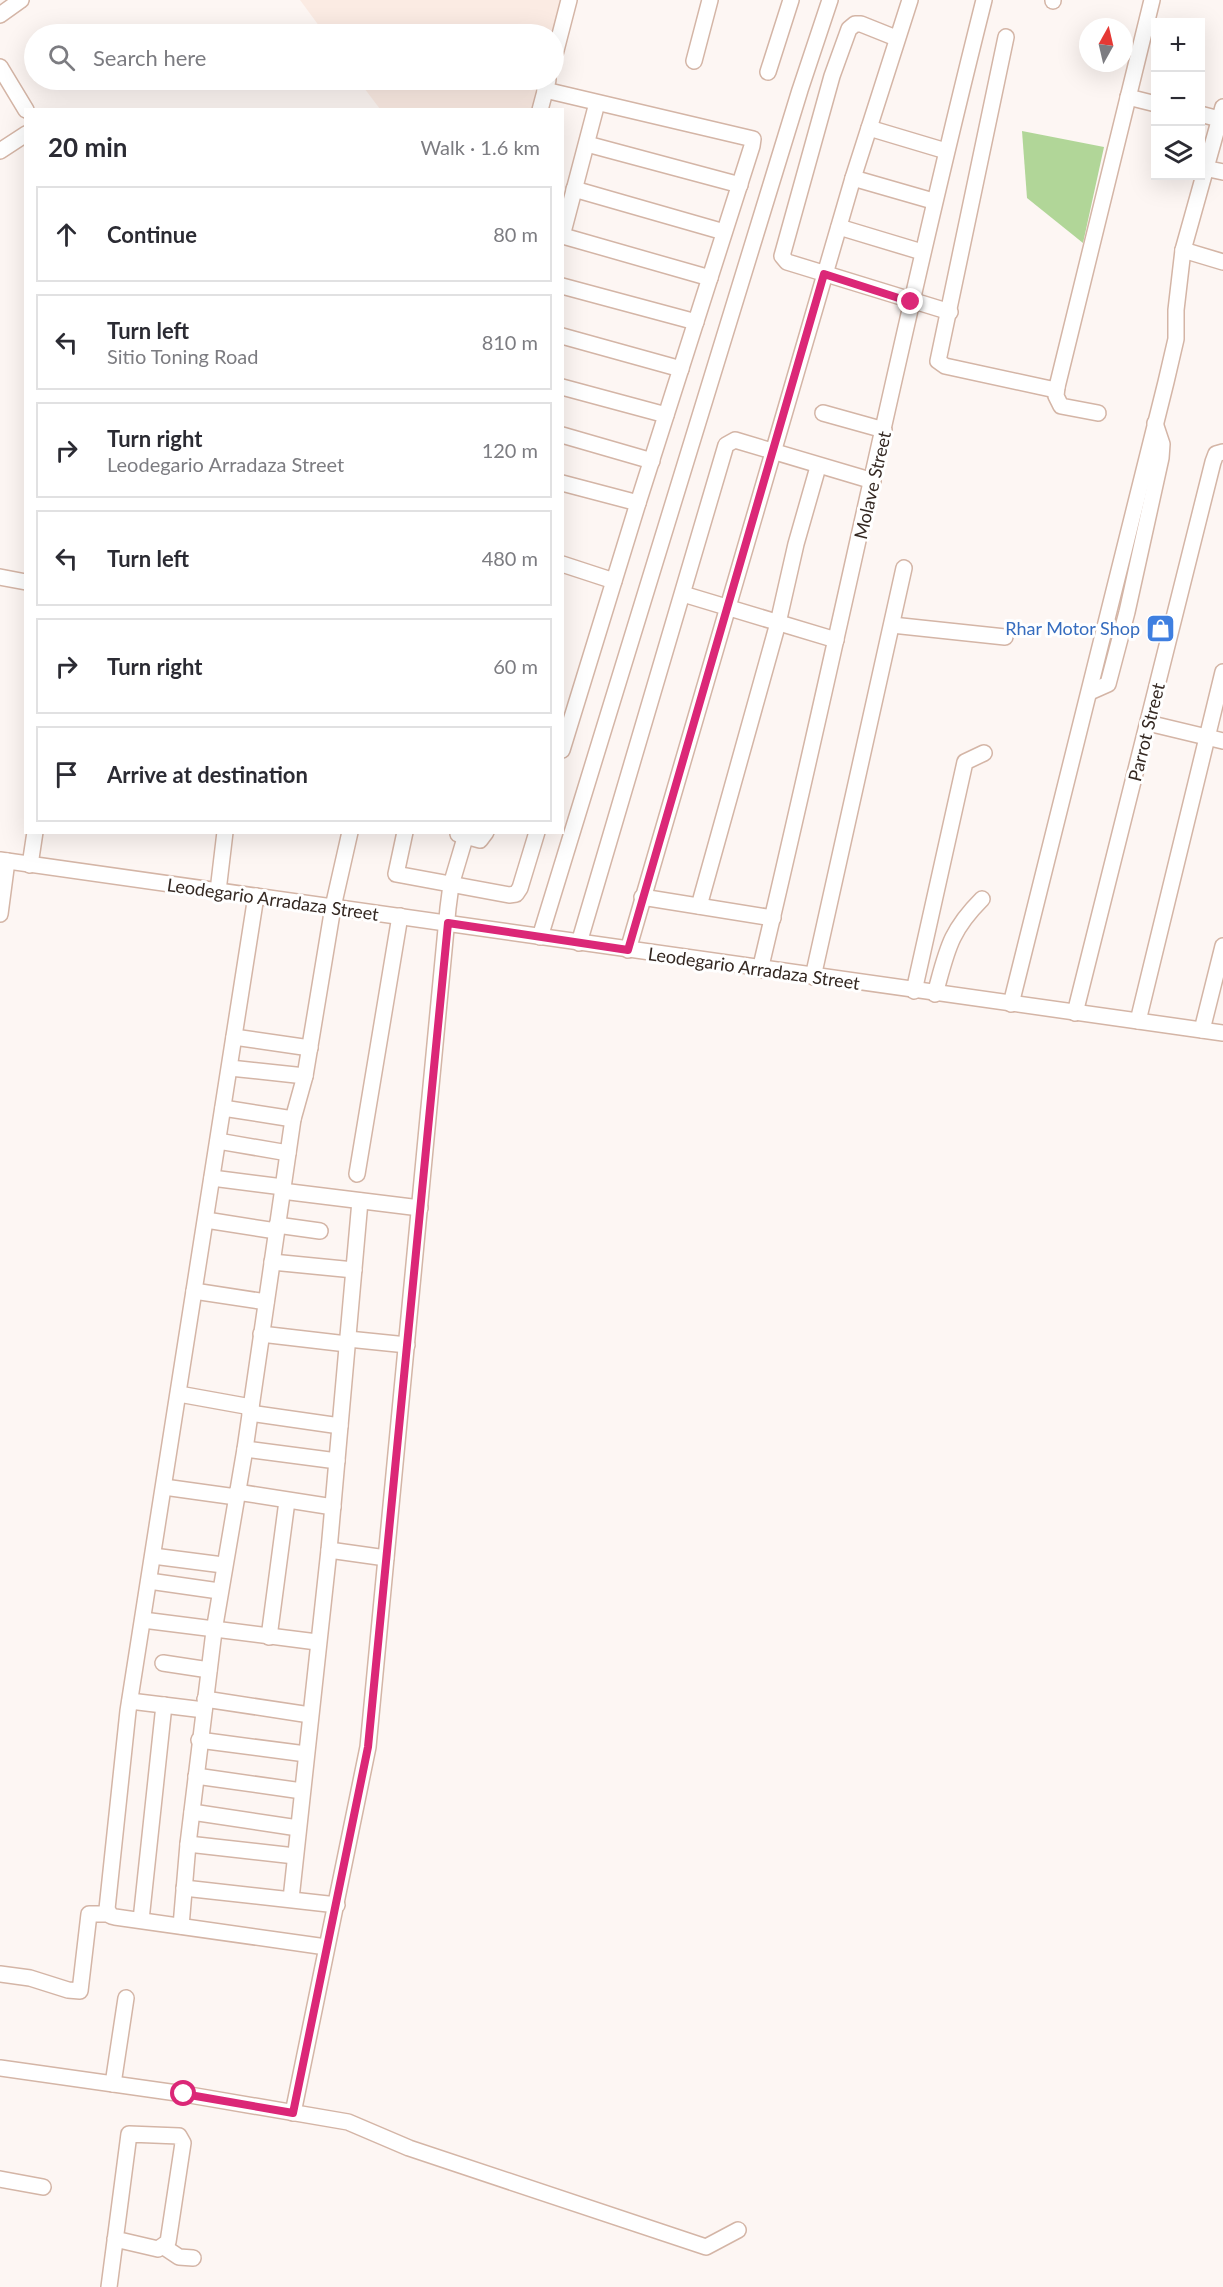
<!DOCTYPE html>
<meta charset="utf-8">
<style>
:root{--surface:#fff;--page:#f2f2f3;--text:#2b2b33;--muted:#7c7c81;--line:#e1e1e2}
body{margin:0;font-family:Lato,sans-serif;background:var(--page);color:var(--text)}
.controls{position:absolute;right:18px;top:18px;display:grid;overflow:hidden;border-radius:0px;box-shadow:0 6px 24px #0002}
.controls button{width:54px;height:54px;display:grid;place-items:center;padding:0;border:0;border-bottom:2px solid var(--line);background:var(--surface);color:var(--text);font:30px sans-serif}
.compass{position:absolute;left:1079px;top:18px;width:54px;height:54px;border-radius:50%;background:var(--surface);box-shadow:0 6px 24px #0002;rotate:8deg}
.stop{position:absolute;width:18px;height:18px;margin:-14px;border:4px solid #db2777;border-radius:50%;background:#fff}
.stop.end{background:#db2777;border-color:#fff;box-shadow:0 2px 6px #0008}
.list{margin:0;padding:0;list-style:none}
h2{display:flex;justify-content:space-between;align-items:center;height:78px;margin:0;padding:0 24px;font-size:26px}
h2 small{font-size:20px;font-weight:400;color:var(--muted)}
.list li{display:grid;grid-template-columns:39px 1fr auto;gap:18px;align-items:center;box-sizing:border-box;height:96px;margin:0 12px 12px;padding:0 12px;border:2px solid var(--line);border-radius:0px}
.list b{display:block;font-size:22px;white-space:nowrap}
.list p{margin:0;font-size:20px;white-space:nowrap;color:var(--muted)}
.list em{font-size:20px;font-style:normal;color:var(--muted)}
.icon{flex:none;width:33px;height:33px;fill:none;stroke:currentColor;stroke-width:2;stroke-linecap:round;stroke-linejoin:round}
.map{position:relative;flex:none;width:1223px;height:2287px;overflow:hidden}
.search{position:absolute;background:var(--surface);box-shadow:0 6px 24px #0002;left:24px;top:24px;width:540px;height:66px;display:flex;align-items:center;gap:15px;box-sizing:border-box;padding:0 21px;border-radius:33px;color:var(--muted);font-size:22px}
.panel{position:absolute;background:var(--surface);box-shadow:0 6px 24px #0002;left:24px;top:108px;width:540px;height:726px;border-radius:0px}
.map>svg:first-child{display:block}
.built{fill:#fbebe3}
.forest{fill:#b1d698}
.lines{fill:none;stroke-linecap:round;stroke-linejoin:round}
.minor-casing{stroke:#d4b5a6;stroke-width:18}
.minor{stroke:#fff;stroke-width:15}
.route{stroke:#db2777;stroke-width:8}
.labels{text-anchor:middle;dominant-baseline:central;stroke-width:6;stroke-linejoin:round;paint-order:stroke}
.street-label{font-size:18px;fill:#342822;stroke:#fff}
.shop-label{font-size:18px;fill:#366cbe;stroke:#fff;text-anchor:end}
</style>
<div class="map">
<svg width="1223" height="2287" viewBox="0 0 1223 2287">
<rect width="100%" height="100%" fill="#fdf6f3"/>
<!-- built -->
<g class="built">
<path d="M300 0H564L554 34H325Z"/>
<path d="M358 80H543L535 110 380 109Z"/>
</g>
<!-- forest -->
<path class="forest" d="M1022 131 1104 147 1083 243 1027 198Z"/>
<g class="lines">
<defs>
<g id="minor">
<path d="M1053 1V0"/>
<path d="M0 15 21 0"/>
<path d="M1006 37 938 361 945 366 1051 389 1057 387 1152 0"/>
<path d="M896 38 861 24H855L849 29 832 76 782 256 787 262 950 312"/>
<path d="M554 58 569 0"/>
<path d="M694 61 710 0"/>
<path d="M0 67 26 110"/>
<path d="M768 72 791 0"/>
<path d="M545 90 753 139 752 146 638 503 562 750"/>
<path d="M1128 97 1156 104"/>
<path d="M540 110 548 80"/>
<path d="M1200 114 1223 120"/>
<path d="M869 128 946 151"/>
<path d="M587 144 740 185"/>
<path d="M0 151 26 134"/>
<path d="M1204 168 1223 172"/>
<path d="M853 178 933 201"/>
<path d="M574 189 724 232"/>
<path d="M839 227 922 252"/>
<path d="M562 236 597 103"/>
<path d="M563 236 710 278"/>
<path d="M1183 250 1223 262"/>
<path d="M562 286 696 322"/>
<path d="M562 336 681 369"/>
<path d="M562 387 666 415"/>
<path d="M1057 387 1056 396 1061 406 1098 413"/>
<path d="M823 413 884 430"/>
<path d="M562 435 652 461"/>
<path d="M562 483 638 503"/>
<path d="M562 564 614 581"/>
<path d="M0 577 26 582"/>
<path d="M683 594 836 640"/>
<path d="M892 625 1005 637"/>
<path d="M1090 692 1108 684 1127 612 1161 458 1162 444 1155 423"/>
<path d="M1148 723 1223 741"/>
<path d="M405 832 396 874 509 895 516 894 520 888 537 832"/>
<path d="M458 834 480 840 486 832"/>
<path d="M0 860 1223 1033"/>
<path d="M30 865 35 832"/>
<path d="M218 891 225 832"/>
<path d="M256 896 128 1711 107 1909 111 1916 115 1917 326 1947"/>
<path d="M642 897 773 918"/>
<path d="M699 906 778 623 796 544 818 467"/>
<path d="M0 914 7 861"/>
<path d="M540 937 800 90 830 0"/>
<path d="M579 943 726 445 735 440 873 481"/>
<path d="M628 950 853 178 910 0"/>
<path d="M760 970C837 647 903 322 984 0"/>
<path d="M813 977 904 568"/>
<path d="M914 991 965 762 984 753"/>
<path d="M935 994C947 951 949 932 982 899"/>
<path d="M1011 1004 1166 382 1176 339V310L1183 250 1223 107"/>
<path d="M1075 1013 1213 462 1216 454 1223 452"/>
<path d="M1138 1021 1223 672"/>
<path d="M1202 1030 1223 946"/>
<path d="M234 1037 310 1048"/>
<path d="M230 1068 305 1076"/>
<path d="M223 1108 293 1119"/>
<path d="M218 1141 288 1153"/>
<path d="M357 1174 400 916"/>
<path d="M212 1178 283 1187"/>
<path d="M282 1191 420 1208"/>
<path d="M206 1220 276 1231"/>
<path d="M277 1225 320 1231"/>
<path d="M272 1262 354 1270"/>
<path d="M194 1291 266 1302"/>
<path d="M261 1334 347 1344"/>
<path d="M348 1339 407 1345"/>
<path d="M179 1394 251 1407"/>
<path d="M250 1413 340 1426"/>
<path d="M245 1449 337 1461"/>
<path d="M164 1487 236 1497"/>
<path d="M237 1492 333 1507"/>
<path d="M329 1550 386 1558"/>
<path d="M153 1556 223 1565"/>
<path d="M149 1581 219 1591"/>
<path d="M143 1620 317 1642"/>
<path d="M269 1637 287 1501"/>
<path d="M163 1663 209 1670"/>
<path d="M205 1699 310 1715"/>
<path d="M130 1701 204 1710"/>
<path d="M199 1740 306 1754"/>
<path d="M196 1776 302 1791"/>
<path d="M192 1812 298 1828"/>
<path d="M188 1844 295 1856"/>
<path d="M184 1888 337 1905"/>
<path d="M291 1899 329 1550 360 1201"/>
<path d="M141 1920 164 1705"/>
<path d="M181 1926 188 1844 214 1631 245 1449 293 1119 305 1076 333 907 350 832"/>
<path d="M0 1974 30 1978 68 1990 80 1991 89 1914H108"/>
<path d="M0 2068 184 2094 348 2122 409 2148 706 2247 738 2230"/>
<path d="M113 2084 126 1998"/>
<path d="M293 2113 368 1747 448 908 451 885 465 838"/>
<path d="M0 2179 43 2187"/>
<path d="M164 2247 179 2257 193 2258"/>
<path d="M109 2287 129 2134 179 2136 183 2143 168 2242 158 2249 115 2239"/>
</g>
</defs>
<!-- minor casing -->
<use href="#minor" class="minor-casing"/>
<!-- minor -->
<use href="#minor" class="minor"/>
</g>
<g class="lines">
<!-- route -->
<path class="route" d="M184 2094 293 2113 368 1747 448 923 628 950 824 274 911 302"/>
</g>
<!-- icons -->
<defs>
<symbol id="shop-square" viewBox="-11 -11 22 22"><rect x="-9" y="-9" width="18" height="18" rx="4" fill="#3f7fe0" stroke="#fff"/><path d="M-5-2.5h2.3a2.7 3.5 0 0 1 5.4 0H5L5.5 6h-11ZM-1.5-2.5h3a1.5 2.3 0 0 0-3 0Z" fill="#fff"/></symbol>
</defs>
<g fill-rule="evenodd">
<use href="#shop-square" x="1144" y="612" width="33" height="33"/>
</g>
<g class="labels">
<!-- street labels -->
<g class="street-label">
<text transform="translate(872 485) rotate(-77)">Molave Street</text>
<text transform="translate(1146 732) rotate(-76)">Parrot Street</text>
<text transform="translate(273 899) rotate(8)">Leodegario Arradaza Street</text>
<text transform="translate(754 968) rotate(8)">Leodegario Arradaza Street</text>
</g>
<!-- shop labels -->
<g class="shop-label">
<text x="1140" y="628">Rhar Motor Shop</text>
</g>
</g>
</svg>
<div class="controls">
<button>+</button>
<button>−</button>
<button><svg class="icon" aria-label="layers" viewBox="0 0 24 24"><path d="M12 4l9 5-9 5-9-5zM3 14l9 5 9-5"/></svg></button>
</div>
<svg class="compass" viewBox="-18 -18 36 36"><path d="M0-13l5 13h-10z" fill="#e53935"/><path d="M0 13l5-13h-10z" fill="#7c7c81"/></svg>
<div class="stop" style="left:184px;top:2094px"></div>
<div class="stop end" style="left:911px;top:302px"></div>
<div class="search"><svg class="icon" aria-label="search" viewBox="0 0 24 24"><circle cx="10" cy="10" r="6"/><path d="M15 15l6 6"/></svg>Search here</div>
<section class="panel">
<h2>20 min<small>Walk · 1.6 km</small></h2>
<ul class="list">
<li><svg class="icon" aria-label="ahead" viewBox="0 0 24 24"><path d="M12 20V5M6 11l6-6 6 6"/></svg><div><b>Continue</b></div><em>80 m</em></li>
<li><svg class="icon" aria-label="left" viewBox="0 0 24 24"><path d="M17 20v-9H6M10 6l-5 5 5 5"/></svg><div><b>Turn left</b><p>Sitio Toning Road</p></div><em>810 m</em></li>
<li><svg class="icon" aria-label="right" viewBox="0 0 24 24"><path d="M7 20v-9h11M14 6l5 5-5 5"/></svg><div><b>Turn right</b><p>Leodegario Arradaza Street</p></div><em>120 m</em></li>
<li><svg class="icon" aria-label="left" viewBox="0 0 24 24"><path d="M17 20v-9H6M10 6l-5 5 5 5"/></svg><div><b>Turn left</b></div><em>480 m</em></li>
<li><svg class="icon" aria-label="right" viewBox="0 0 24 24"><path d="M7 20v-9h11M14 6l5 5-5 5"/></svg><div><b>Turn right</b></div><em>60 m</em></li>
<li><svg class="icon" aria-label="arrive" viewBox="0 0 24 24"><path d="M6 21V4h12l-3 4 3 4H6"/></svg><div><b>Arrive at destination</b></div></li>
</ul>
</section>
</div>
